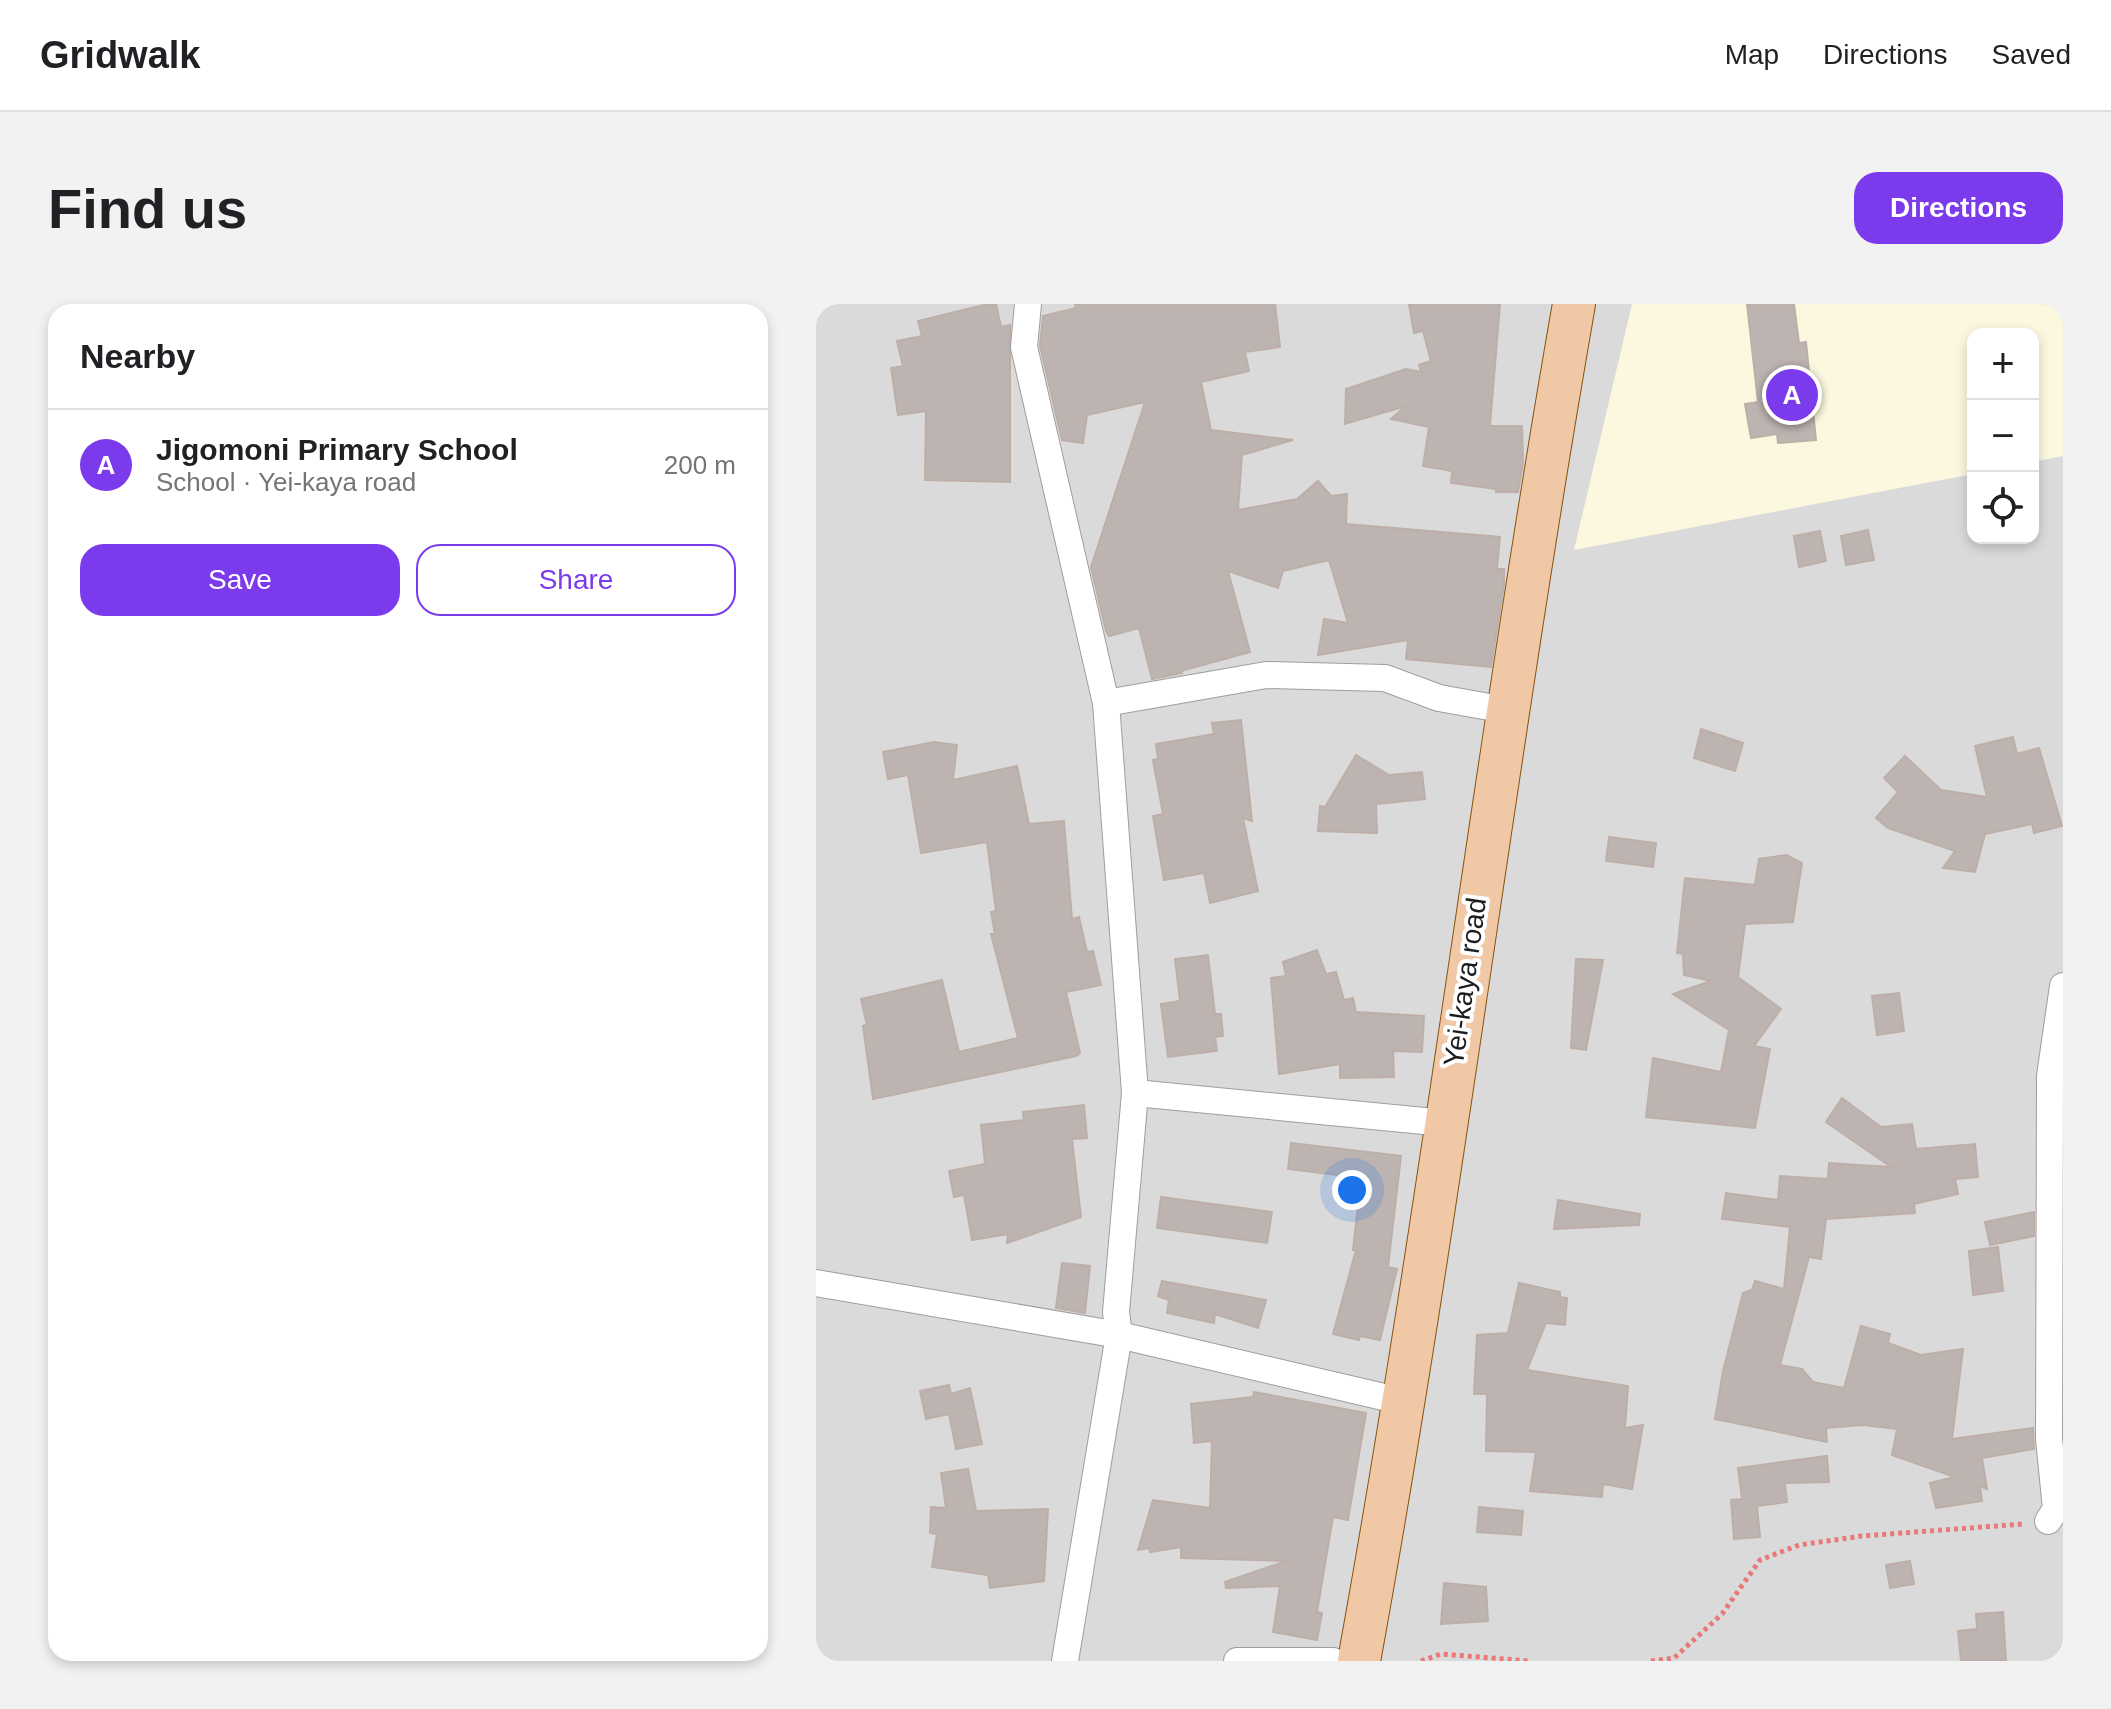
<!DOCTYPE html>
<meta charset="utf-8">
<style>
:root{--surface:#fff;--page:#f2f2f2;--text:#202124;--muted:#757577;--line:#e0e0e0;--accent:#7c3aed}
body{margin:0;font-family:Arial,sans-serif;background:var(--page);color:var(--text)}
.controls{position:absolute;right:24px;top:24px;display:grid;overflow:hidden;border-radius:16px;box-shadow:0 4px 12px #0003}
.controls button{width:72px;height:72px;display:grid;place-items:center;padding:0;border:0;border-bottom:2px solid var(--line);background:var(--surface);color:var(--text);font:40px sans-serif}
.you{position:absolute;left:536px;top:886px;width:28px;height:28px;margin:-20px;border:6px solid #fff;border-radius:50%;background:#1a73e8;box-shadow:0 0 0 12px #1a73e833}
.badge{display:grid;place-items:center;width:52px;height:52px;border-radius:50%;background:var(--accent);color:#fff;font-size:26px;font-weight:700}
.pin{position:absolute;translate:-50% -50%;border:4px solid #fff;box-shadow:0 2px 8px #0006}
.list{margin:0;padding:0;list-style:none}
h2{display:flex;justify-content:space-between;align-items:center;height:104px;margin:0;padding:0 32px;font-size:34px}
h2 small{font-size:26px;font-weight:400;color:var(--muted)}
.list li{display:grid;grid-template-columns:52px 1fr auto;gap:24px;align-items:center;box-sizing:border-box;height:112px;padding:0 32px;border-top:2px solid var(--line)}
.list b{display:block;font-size:30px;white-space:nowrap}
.list p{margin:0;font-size:26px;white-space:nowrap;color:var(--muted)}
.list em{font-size:26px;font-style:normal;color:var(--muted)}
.actions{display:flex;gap:16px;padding:24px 32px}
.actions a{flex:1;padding:18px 0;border:2px solid var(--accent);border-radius:24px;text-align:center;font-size:28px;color:var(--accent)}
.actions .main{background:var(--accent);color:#fff}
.icon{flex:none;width:44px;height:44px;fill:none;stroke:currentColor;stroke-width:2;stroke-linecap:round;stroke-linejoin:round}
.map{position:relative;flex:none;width:1247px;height:1357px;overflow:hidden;border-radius:24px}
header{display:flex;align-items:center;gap:48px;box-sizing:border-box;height:112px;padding:0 40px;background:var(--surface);border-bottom:2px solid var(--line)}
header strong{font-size:38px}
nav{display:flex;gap:44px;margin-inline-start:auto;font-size:28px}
.intro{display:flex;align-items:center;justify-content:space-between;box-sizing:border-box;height:192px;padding:0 48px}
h1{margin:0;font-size:56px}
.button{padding:20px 36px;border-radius:24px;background:var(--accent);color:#fff;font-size:28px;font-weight:700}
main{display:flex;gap:48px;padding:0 48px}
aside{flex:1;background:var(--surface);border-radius:24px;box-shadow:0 4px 12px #0003}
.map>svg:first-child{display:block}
.residential{fill:#dbdada;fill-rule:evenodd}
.education{fill:#fbf8df}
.building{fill:#bdb4b1;stroke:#bdafa8;stroke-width:2}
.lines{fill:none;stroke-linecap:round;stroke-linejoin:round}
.minor-casing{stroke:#9e9e9e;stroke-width:28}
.primary-casing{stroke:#865210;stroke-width:44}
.path{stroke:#ea7878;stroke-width:5;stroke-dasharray:4 4;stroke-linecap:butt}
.minor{stroke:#fff;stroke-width:26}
.primary{stroke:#f1c8a5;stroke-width:42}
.labels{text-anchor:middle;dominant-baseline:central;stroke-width:8;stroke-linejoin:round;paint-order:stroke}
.street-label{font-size:28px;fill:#1d1d1d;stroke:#fff}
</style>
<header>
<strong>Gridwalk</strong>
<nav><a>Map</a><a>Directions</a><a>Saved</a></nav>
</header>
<div class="intro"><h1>Find us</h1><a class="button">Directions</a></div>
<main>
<aside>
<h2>Nearby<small></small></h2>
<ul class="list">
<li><span class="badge">A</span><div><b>Jigomoni Primary School</b><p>School · Yei-kaya road</p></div><em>200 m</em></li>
</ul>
<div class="actions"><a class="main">Save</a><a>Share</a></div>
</aside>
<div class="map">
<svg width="1247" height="1357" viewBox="0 0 1247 1357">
<rect width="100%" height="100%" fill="#ede9e4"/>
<!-- residential -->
<path class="residential" d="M0 0H1247V1357H0ZM1157 30H1217V234H1157Z"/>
<!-- education -->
<path class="education" d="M816 0H1247V152L1217 158V30H1157V170L758 246Z"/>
<!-- building -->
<g class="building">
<path d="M172 0H180L185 23 194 21V178L109 176 110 107 82 111 75 64 87 62 81 37 106 32 102 17Z"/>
<path d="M259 0H459L464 43 429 48 433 67 385 78 395 126 477 136 426 151 422 206 481 195 502 177 515 192 531 190 530 220 684 233 681 265H688V280L675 363 590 355 592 336 502 351 508 315 532 319 513 256 467 267 462 284 412 267 434 348 365 367 366 369 336 375 323 324 293 332 290 327 275 263 329 98 271 111 267 139 246 136 224 42 227 12 260 4Z"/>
<path d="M593 0H684L674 122H706L707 159 702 188H680V185L635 179 636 167 607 162 613 123 575 115 590 102 529 120 530 85 590 65 605 68 603 61 615 57 607 27 598 29Z"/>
<path d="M931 0H978L983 39 990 38 1000 136 962 139 961 130 935 134 929 100 942 98Z"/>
<path d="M1052 226 1058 256 1030 261 1025 232Z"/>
<path d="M1004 227 1010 257 983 263 978 232Z"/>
<path d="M425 416 436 517 427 514 442 587 394 599 388 569 348 576 337 512 347 510 337 456 342 455 340 440 398 430 396 419Z"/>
<path d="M885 425 927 439 919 467 878 454Z"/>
<path d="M1197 433 1201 450 1223 444 1246 522 1218 529 1216 520 1169 530 1159 568 1127 564 1139 547 1072 524 1060 514 1082 488 1068 474 1089 452 1125 486 1171 493 1159 442Z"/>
<path d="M118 438 141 441 137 476 201 462 213 520 248 517 256 615 263 613 271 648 277 647 285 681 250 688 264 749 260 752 57 795 47 722 51 721 45 695 126 676 143 748 202 734 175 630H179L175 608 180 607 171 538 105 549 92 471 72 475 67 448Z"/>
<path d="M540 451 573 471 606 468 609 495 560 500 561 529 502 527 504 502 509 503Z"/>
<path d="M793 533 840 539 837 563 790 557Z"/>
<path d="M970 551 986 559 977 618 929 620 922 673 965 705 938 742 954 745 939 824 830 813 837 754 905 768 913 726 857 690 895 677 868 671 867 650 861 649 869 574 939 581 943 555Z"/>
<path d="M501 646 510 670 520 668 528 696 537 694 540 708 608 712 606 748 577 747 578 773 524 774V760L463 770 455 674 470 672 467 658Z"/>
<path d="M392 651 399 710H405L407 732 399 733 401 747 352 753 345 700 364 697 359 655Z"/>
<path d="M760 655 787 656 770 746 755 744Z"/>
<path d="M1083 689 1088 727 1061 731 1056 692Z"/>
<path d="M1026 794 1065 823 1096 820 1100 845 1159 840 1162 873 1139 875 1142 890 1098 900 1099 909 1010 915 1005 955 993 953 964 1061 986 1065 997 1078 1028 1084 1045 1022 1074 1030 1072 1039 1105 1051 1147 1045 1136 1135 1217 1124 1218 1145 1166 1154 1171 1185 1164 1182 1166 1197 1120 1204 1114 1179 1139 1173 1076 1151 1081 1125 1047 1121 1010 1124 1011 1138 899 1115 907 1067 927 989 936 986 939 977 968 985 974 923 906 915 910 889 962 896 964 872 1012 875 1013 859 1075 863 1010 818Z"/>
<path d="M268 801 271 834 256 835 265 913 191 939 192 930 156 936 148 891 138 893 133 867 169 860 165 821 208 816 207 808Z"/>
<path d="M475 839 585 852 572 963 581 965 564 1036 544 1032 543 1036 517 1030 540 946H537L545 874 472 865Z"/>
<path d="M345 893 456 908 451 939 341 924Z"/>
<path d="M742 896 824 910 823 921 738 925Z"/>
<path d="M1218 908V932L1174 941 1169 918Z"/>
<path d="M1182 943 1187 987 1157 991 1153 947Z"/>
<path d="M246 959 274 962 269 1009 240 1004Z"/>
<path d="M346 977 450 996 442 1024 399 1010 398 1019 351 1009 353 996 342 992Z"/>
<path d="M703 979 744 988V993L751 994 749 1021 730 1019 711 1066 812 1082 809 1124 827 1121 816 1185 787 1180 786 1193 714 1187 720 1148 670 1147 671 1090H658L661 1031 692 1029Z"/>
<path d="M133 1081 135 1090 154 1084 166 1140 140 1145 133 1110 110 1115 104 1087Z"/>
<path d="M438 1088 550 1109 532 1216 517 1213 501 1308 506 1309 501 1336 457 1328 464 1282 410 1284 409 1278 470 1257 365 1254V1243L334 1248 333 1244 322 1246 337 1196 394 1204 396 1137 378 1139 375 1100 437 1093Z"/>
<path d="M1011 1152 1013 1178 969 1179 971 1198 941 1202 944 1233 918 1235 915 1196 926 1195 922 1164Z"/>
<path d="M152 1165 160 1207 232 1205 228 1277 174 1284 172 1271 116 1263 121 1230 114 1229 115 1203 130 1204 125 1169Z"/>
<path d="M663 1203 707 1207 705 1231 661 1228Z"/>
<path d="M1094 1257 1098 1280 1074 1284 1070 1261Z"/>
<path d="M628 1279 670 1283 672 1317 625 1320Z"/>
<path d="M1187 1308 1190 1357H1145L1142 1327 1161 1325 1160 1310Z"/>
</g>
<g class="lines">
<defs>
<g id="minor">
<path d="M212 0 208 43 290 399 319 789 300 1008 303 1031 249 1357"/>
<path d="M290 399 450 371 569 374 623 394 690 406"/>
<path d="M319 789 629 819"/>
<path d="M0 979 303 1031 589 1098"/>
<path d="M1232 1217 1240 1205 1233 1135 1234 772 1247 682"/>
<path d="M421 1357H517"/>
</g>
<path id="primary" d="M543 1357C625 906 679 451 758 0"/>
</defs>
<!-- minor casing -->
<use href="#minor" class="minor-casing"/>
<!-- primary casing -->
<use href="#primary" class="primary-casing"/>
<!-- path -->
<g class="path">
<path d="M605 1357 625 1350 713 1357"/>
<path d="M835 1357 858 1354 906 1310 944 1256 983 1241 1046 1232 1207 1220"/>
</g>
<!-- minor -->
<use href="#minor" class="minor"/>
<!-- primary -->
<use href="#primary" class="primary"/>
</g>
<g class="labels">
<!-- street labels -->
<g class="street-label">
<text transform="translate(649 678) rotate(-82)">Yei-kaya road</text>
</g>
</g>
</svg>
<div class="controls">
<button>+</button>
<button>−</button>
<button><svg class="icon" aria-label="locate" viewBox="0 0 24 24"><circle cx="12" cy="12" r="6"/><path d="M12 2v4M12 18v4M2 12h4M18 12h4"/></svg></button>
</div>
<div class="you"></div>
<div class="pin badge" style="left:976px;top:91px">A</div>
</div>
</main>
